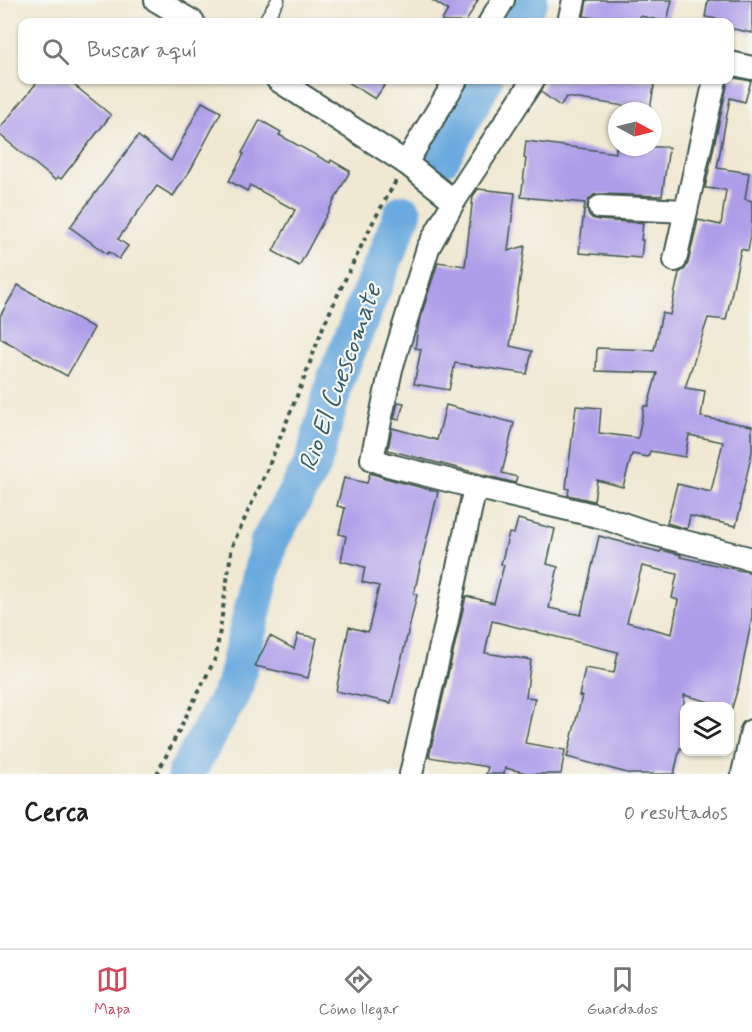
<!DOCTYPE html>
<html lang="es">
<meta charset="utf-8">
<style>
:root{--surface:#fff;--page:#f6f6f6;--text:#202124;--muted:#757577;--line:#e0e0e0;--accent:#d1495b}
body{margin:0;font-family:Mynerve,sans-serif;background:var(--page);color:var(--text)}
.controls{position:absolute;right:18px;bottom:18px;display:grid;overflow:hidden;border-radius:12px;box-shadow:0 2px 4px #0004}
.controls button{width:54px;height:54px;display:grid;place-items:center;padding:0;border:0;border-bottom:2px solid var(--line);background:var(--surface);color:var(--text);font:30px sans-serif}
.compass{position:absolute;left:608px;top:102px;width:54px;height:54px;border-radius:50%;background:var(--surface);box-shadow:0 2px 4px #0004;rotate:97deg}
.list{margin:0;padding:0;list-style:none}
h2{display:flex;justify-content:space-between;align-items:center;height:78px;margin:0;padding:0 24px;font-size:26px}
h2 small{font-size:20px;font-weight:400;color:var(--muted)}
.icon{flex:none;width:33px;height:33px;fill:none;stroke:currentColor;stroke-width:2;stroke-linecap:round;stroke-linejoin:round}
.map{position:relative;flex:none;width:752px;height:774px;overflow:hidden}
.search{position:absolute;background:var(--surface);box-shadow:0 2px 4px #0004;left:18px;right:18px;top:18px;height:66px;display:flex;align-items:center;gap:15px;box-sizing:border-box;padding:0 21px;border-radius:12px;color:var(--muted);font-size:22px}
.sheet{height:174px;background:var(--surface)}
nav{display:flex;justify-content:space-around;align-items:center;box-sizing:border-box;height:84px;border-top:2px solid var(--line);background:var(--surface);font-size:16px;color:var(--muted)}
nav a{display:grid;justify-items:center;gap:3px}
nav .on{color:var(--accent)}
.map>svg:first-child{display:block}
.lines{fill:none;stroke-linecap:round;stroke-linejoin:round}
.river{stroke:#6baade;stroke-width:38}
.building{fill:#ae9de9;fill-rule:evenodd}
.lane-casing{stroke:#3e574c;stroke-width:15}
.street-casing{stroke:#3e574c;stroke-width:26}
.path{stroke:#3e574c;stroke-width:4;stroke-dasharray:4.5 4.5;stroke-linecap:butt}
.lane{stroke:#fff;stroke-width:12}
.street{stroke:#fff;stroke-width:22}
.labels{text-anchor:middle;dominant-baseline:central;stroke-width:4.5;stroke-linejoin:round;paint-order:stroke}
.water-label{font-size:26px;font-style:italic;fill:#365e67;stroke:#f6f6f2}
</style>
<div class="map">
<svg width="752" height="774" viewBox="0 0 752 774">
<rect width="100%" height="100%" fill="#f6f6f2"/>
<filter id="ink" filterUnits="userSpaceOnUse"><feTurbulence type="fractalNoise" baseFrequency=".0167" numOctaves="2"/><feDisplacementMap in="SourceGraphic" scale="12" xChannelSelector="R" yChannelSelector="G"/><feConvolveMatrix kernelMatrix="1 2 1 2 8 2 1 2 1" color-interpolation-filters="sRGB"/></filter>
<filter id="wash" filterUnits="userSpaceOnUse"><feTurbulence type="fractalNoise" baseFrequency=".008" numOctaves="4" result="noise"/><feDisplacementMap in="SourceGraphic" scale="24" xChannelSelector="R" yChannelSelector="G"/><feGaussianBlur stdDeviation="1.35" result="paint"/><feColorMatrix in="noise" values="0 0 0 0 0 0 0 0 0 0 0 0 0 0 0 0 0 1.4 0 .05"/><feComposite in="paint" operator="in"/></filter>
<g filter="url(#wash)">
<rect width="100%" height="100%" fill="#f0e8d2"/>
<g class="lines">
<!-- river -->
<g class="river">
<path d="M516 22 529 0"/>
<path d="M441 158 484 80"/>
<path d="M186 774 234 688 269 542 313 464 336 378 403 213"/>
</g>
</g>
<g id="blocks">
<!-- building -->
<g class="building">
<path d="M432 0H478L466 22H441L448 10Z"/>
<path d="M587 0H672L667 22 640 16 639 22H611L584 16Z"/>
<path d="M708 0H752V33L729 28V21L705 17Z"/>
<path d="M729 77 751 81 745 102 730 98 717 168 749 173 745 199 752 201V227L748 251 741 249 726 320 708 318 685 388 705 391 701 417 752 426V452L740 505 741 506 736 526 690 516 687 529 667 523 677 484 711 492 723 442 689 435 685 457 650 451 648 457 632 454 623 487 597 480 594 501 568 495 569 489 566 488 576 406 601 408 599 433 638 438 644 406H648L657 373 596 371 597 348 654 350 662 313 670 315 679 273 685 269 688 263 698 220 721 225 726 190 705 188Z"/>
<path d="M39 80H68L111 115 61 179 58 177 55 180 0 135V128Z"/>
<path d="M345 80H388L375 99Z"/>
<path d="M546 80H655L650 110 566 97 560 106 541 92Z"/>
<path d="M202 102 221 112 191 169 173 196 157 186 118 239 128 246 119 259 109 252 107 254 70 227 138 136 171 161Z"/>
<path d="M260 120 281 132 279 135 330 163 331 160 350 171 299 266 273 251 295 210 250 185 247 191 229 181 244 154 242 153Z"/>
<path d="M526 141 616 153V147H669L662 196 600 194 594 195 589 199 587 206 588 214 592 218 599 220 643 223 641 240H643L641 258 579 253 585 203 521 197 526 159 524 158Z"/>
<path d="M478 189 515 193 508 251 525 246 510 346 532 351 527 374 455 363 449 390 414 384 421 349 415 348 419 322 438 262 465 266 473 196Z"/>
<path d="M18 285 94 328 67 376 0 338V316Z"/>
<path d="M398 402 404 403 399 420 394 419Z"/>
<path d="M446 405 514 423 502 473 517 477 515 483 388 450 392 428 437 440Z"/>
<path d="M370 473 385 478 438 492 419 571 414 594 417 595 391 703 336 691 349 627 368 632 379 586 362 582 365 567 341 561 346 536 339 534 345 508 337 506 344 478 367 483Z"/>
<path d="M518 519 555 529 547 564 558 567 549 608 581 615 599 536 660 552 661 550 681 555 680 557 752 573V618L739 684 732 708 684 695V749L680 748 674 774H631L567 757 582 696H579L585 668 614 673 618 652 492 621 485 653 531 660 526 697 535 698 525 743 565 750 561 774H531L505 768 504 774H486L488 767 429 757 466 596 494 603 504 565 501 564 509 533 514 534ZM642 566 677 574 672 598 678 600 672 634 627 622Z"/>
<path d="M298 634 317 638 308 678 255 666 270 636 294 649Z"/>
</g>
</g>
</g>
<g filter="url(#ink)">
<use href="#blocks" fill-opacity="0" stroke="#3e574c" stroke-width="1.5"/>
<g class="lines">
<defs>
<path id="lane" d="M264 22 278 0"/>
<g id="street">
<path d="M156 0 193 22"/>
<path d="M490 22 503 0"/>
<path d="M569 22 574 0"/>
<path d="M730 63 752 68"/>
<path d="M278 80 406 163 454 201"/>
<path d="M533 80 454 201 428 248 391 369 372 459 388 465 475 487 602 517 646 532 752 559"/>
<path d="M406 163 456 80"/>
<path d="M600 207 686 211"/>
<path d="M675 260 715 80"/>
<path d="M411 774 445 629 475 487"/>
<path d="M743 774 752 731"/>
</g>
</defs>
<!-- lane casing -->
<use href="#lane" class="lane-casing"/>
<!-- street casing -->
<use href="#street" class="street-casing"/>
<!-- path -->
<path class="path" d="M157 774 216 657 232 546 265 475 305 376 323 327 340 290 373 222 397 179"/>
<!-- lane -->
<use href="#lane" class="lane"/>
<!-- street -->
<use href="#street" class="street"/>
</g>
</g>
<g class="labels">
<!-- water labels -->
<g class="water-label">
<text transform="translate(341 378) rotate(-70)">Rio El Cuescomate</text>
</g>
</g>
</svg>
<div class="controls">
<button><svg class="icon" aria-label="layers" viewBox="0 0 24 24"><path d="M12 4l9 5-9 5-9-5zM3 14l9 5 9-5"/></svg></button>
</div>
<svg class="compass" viewBox="-18 -18 36 36"><path d="M0-13l5 13h-10z" fill="#e53935"/><path d="M0 13l5-13h-10z" fill="#757577"/></svg>
<div class="search"><svg class="icon" aria-label="search" viewBox="0 0 24 24"><circle cx="10" cy="10" r="6"/><path d="M15 15l6 6"/></svg>Buscar aquí</div>
</div>
<section class="sheet">
<h2>Cerca<small>0 resultados</small></h2>
<ul class="list">
</ul>
</section>
<nav>
<a class="on"><svg class="icon" aria-label="map" viewBox="0 0 24 24"><path d="M3 6l6-2 6 2 6-2v14l-6 2-6-2-6 2zM9 4v14M15 6v14"/></svg>Mapa</a>
<a><svg class="icon" aria-label="directions" viewBox="0 0 24 24"><path d="M12 3l9 9-9 9-9-9zM9 14v-3h6M13 9l2 2-2 2"/></svg>Cómo llegar</a>
<a><svg class="icon" aria-label="saved" viewBox="0 0 24 24"><path d="M7 4h10v16l-5-4-5 4z"/></svg>Guardados</a>
</nav>
